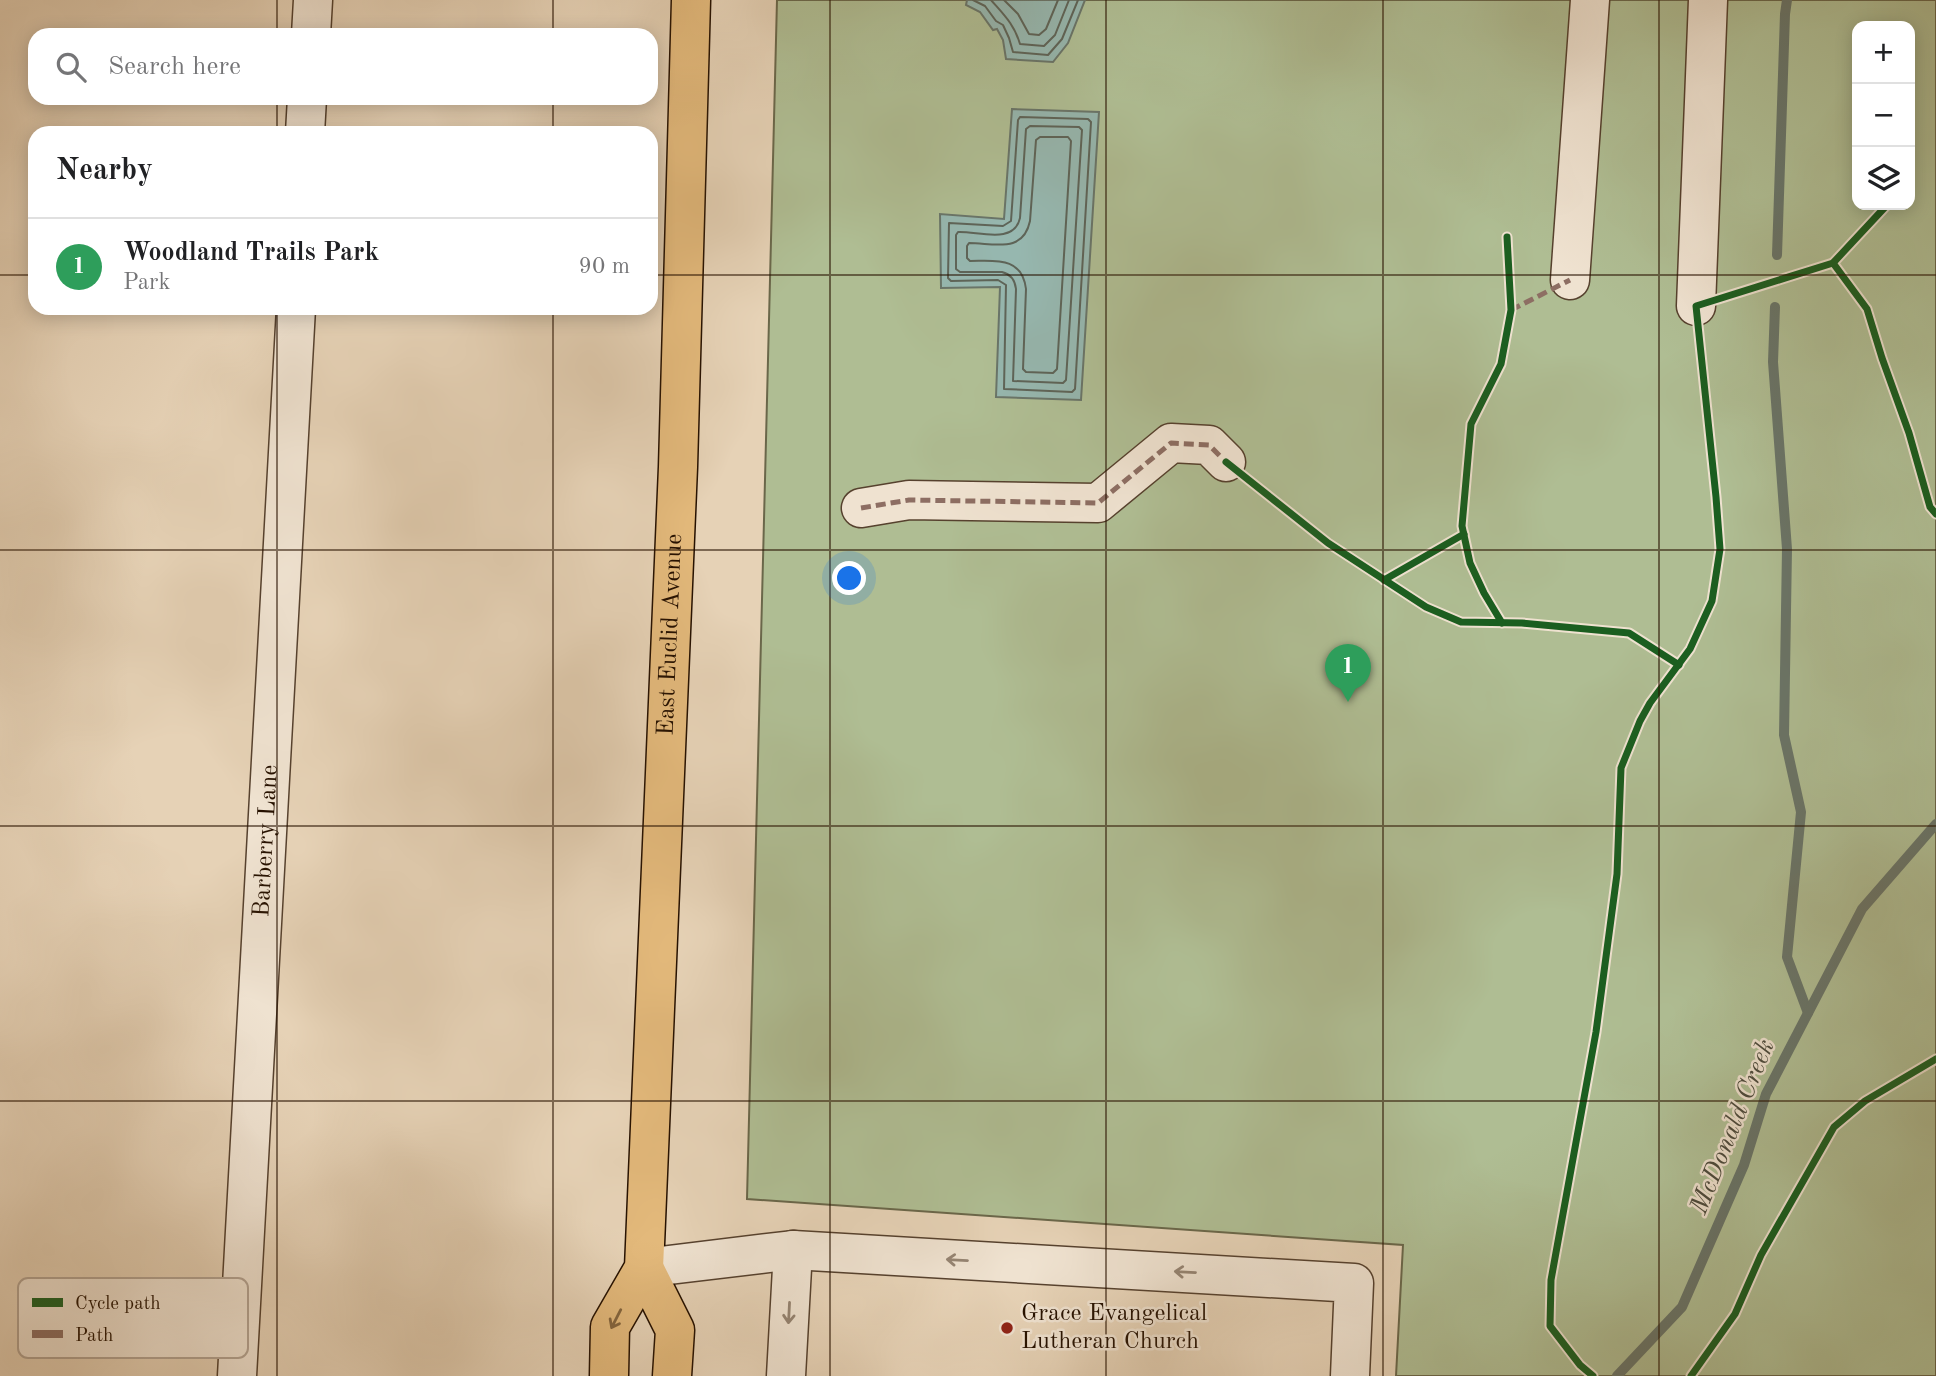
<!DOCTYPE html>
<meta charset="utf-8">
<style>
:root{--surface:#fff;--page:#f6f6f6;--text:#202124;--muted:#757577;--line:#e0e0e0;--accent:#8f2418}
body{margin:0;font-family:"Old Standard TT",serif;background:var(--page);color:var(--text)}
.controls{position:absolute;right:21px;top:21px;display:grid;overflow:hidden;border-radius:14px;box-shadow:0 4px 18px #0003}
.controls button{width:63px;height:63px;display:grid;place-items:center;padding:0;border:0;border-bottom:2px solid var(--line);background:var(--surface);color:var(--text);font:35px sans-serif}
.you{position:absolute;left:850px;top:579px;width:24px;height:24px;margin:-18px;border:5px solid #fff;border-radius:50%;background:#1a73e8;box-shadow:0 0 0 10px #1a73e833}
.badge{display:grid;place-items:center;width:46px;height:46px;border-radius:50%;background:var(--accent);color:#fff;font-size:23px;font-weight:700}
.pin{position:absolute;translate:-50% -58px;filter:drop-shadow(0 2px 4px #0008)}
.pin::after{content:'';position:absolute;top:37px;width:24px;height:21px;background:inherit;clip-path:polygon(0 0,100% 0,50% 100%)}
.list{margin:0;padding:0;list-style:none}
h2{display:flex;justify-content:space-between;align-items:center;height:91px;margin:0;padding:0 28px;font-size:30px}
h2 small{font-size:23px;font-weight:400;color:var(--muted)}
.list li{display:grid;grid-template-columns:46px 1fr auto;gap:21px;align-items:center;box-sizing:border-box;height:98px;padding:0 28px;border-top:2px solid var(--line)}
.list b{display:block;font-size:26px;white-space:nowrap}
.list p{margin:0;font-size:23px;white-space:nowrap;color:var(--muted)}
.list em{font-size:23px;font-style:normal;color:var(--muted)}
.icon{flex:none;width:38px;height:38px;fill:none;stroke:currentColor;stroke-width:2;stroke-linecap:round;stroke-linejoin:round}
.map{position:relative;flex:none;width:1936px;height:1376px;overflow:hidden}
.search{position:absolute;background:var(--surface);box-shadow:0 4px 18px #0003;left:28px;top:28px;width:630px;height:77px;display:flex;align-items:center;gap:18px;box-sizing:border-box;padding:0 24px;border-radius:21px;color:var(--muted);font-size:26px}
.panel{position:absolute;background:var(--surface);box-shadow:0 4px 18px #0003;left:28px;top:126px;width:630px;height:189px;border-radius:21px}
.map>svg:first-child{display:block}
.green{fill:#afbd93;stroke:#6a674a;stroke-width:2;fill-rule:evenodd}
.water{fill:#96b7af;stroke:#697569;stroke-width:2}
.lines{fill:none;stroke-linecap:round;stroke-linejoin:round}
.shore{stroke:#5e6458;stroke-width:2}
.stream{stroke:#697569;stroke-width:10}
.minor-casing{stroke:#56412e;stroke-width:41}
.major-casing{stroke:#261100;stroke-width:41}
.minor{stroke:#efe2d0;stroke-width:38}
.major{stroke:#e3b97b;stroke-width:38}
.quiet{stroke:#8d6e63;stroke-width:5;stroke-dasharray:10 5;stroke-linecap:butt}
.cycleway-casing{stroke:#efe2d0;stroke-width:11}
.cycleway{stroke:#1b5e20;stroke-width:7}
.oneway{stroke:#958472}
.oneway2{stroke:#84653e}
.grid{fill:none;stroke:#261100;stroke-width:2;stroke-opacity:0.55}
.poi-dot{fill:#8f2418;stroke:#efe2d0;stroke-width:2.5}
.labels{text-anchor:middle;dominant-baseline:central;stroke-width:5;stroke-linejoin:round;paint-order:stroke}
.street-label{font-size:24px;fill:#261100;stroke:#efe2d0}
.poi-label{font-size:24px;fill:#261100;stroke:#efe2d0;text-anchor:start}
.water-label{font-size:26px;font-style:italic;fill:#4d4b3d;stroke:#efe2d0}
.key{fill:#efe2d0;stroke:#b3a392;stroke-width:2}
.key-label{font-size:19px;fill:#261100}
</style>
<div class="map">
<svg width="1936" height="1376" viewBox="0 0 1936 1376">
<rect width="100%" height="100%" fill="#e6d2b6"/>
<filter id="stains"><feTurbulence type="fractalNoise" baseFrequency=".00286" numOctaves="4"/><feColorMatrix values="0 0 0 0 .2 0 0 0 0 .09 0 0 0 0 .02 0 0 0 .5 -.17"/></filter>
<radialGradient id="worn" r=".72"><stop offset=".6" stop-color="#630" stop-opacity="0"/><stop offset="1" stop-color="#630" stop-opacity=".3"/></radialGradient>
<!-- green -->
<path class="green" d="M777 0H1936V1376H1396L1403 1245 747 1199ZM1857 26H1910V205H1857Z"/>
<!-- water -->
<g class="water">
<path d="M967 0H1085L1068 43 1053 62 1006 59 1003 40 997 29 993 30 980 12 966 5Z"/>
<path d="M1012 109 1099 112 1081 400 996 397 1000 287 941 288 940 214 1004 219Z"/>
</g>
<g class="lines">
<!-- shore -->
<g class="shore">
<path d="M973 0 985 6 996 21 1003 25 1009 38 1013 52 1048 55 1062 39 1078 0"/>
<path d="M991 0C1004 15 1014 24 1020 44L1044 46 1055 35 1069 0"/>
<path d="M1004 0 1018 14 1029 34 1039 35 1046 29 1058 0"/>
<path d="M1020 117 1088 119 1091 122 1075 389 1072 392 1004 389 1006 285 998 280 951 281 948 278 949 223 1003 226 1011 221 1018 120Z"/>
<path d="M1030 126 1079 127 1082 130 1066 380 1063 383 1013 381 1016 289C1015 280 1010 274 1002 272H960L956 269V235L958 232C978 231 1014 245 1020 218L1026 129Z"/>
<path d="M1040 137H1068L1071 141 1057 369 1053 373 1026 372 1023 369 1026 289C1022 256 995 261 970 261L967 258V246L969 243C994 243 1023 254 1030 221L1036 140Z"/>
</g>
<!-- stream -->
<g class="stream">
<path d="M1777 255 1785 14 1787 0"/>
<path d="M1775 307 1773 362 1787 549 1784 735 1801 812 1787 957 1808 1013"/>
<path d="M1617 1376 1682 1307 1744 1165 1766 1094 1862 909 1936 824"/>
</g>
<defs>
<g id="minor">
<path d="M311 35 313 0"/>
<path d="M305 133 307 98"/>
<path d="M1570 280 1590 0"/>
<path d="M1696 306 1708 0"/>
<path d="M861 508 909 500 1098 503 1171 443 1209 445 1226 462"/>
<path d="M644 1268 793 1250 1354 1283 1350 1376"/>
<path id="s1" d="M237 1376 296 308"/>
<path d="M786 1376 793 1250"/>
</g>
<g id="major">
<path d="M644 1268 675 1330 672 1376"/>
<path id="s2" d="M609 1376 610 1327 644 1268 678 467 691 0"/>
</g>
</defs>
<!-- minor casing -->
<use href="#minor" class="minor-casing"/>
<!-- major casing -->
<use href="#major" class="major-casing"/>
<!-- minor -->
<use href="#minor" class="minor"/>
<!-- major -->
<use href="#major" class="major"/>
<!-- quiet -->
<g class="quiet">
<path d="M1511 310 1570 280"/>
<path d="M861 508 909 500 1098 503 1171 443 1209 445 1226 462"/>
</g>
<defs>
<g id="cycleway">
<path d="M1833 263 1867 309 1882 358 1909 433 1930 507 1936 514"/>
<path d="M1226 462 1328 543 1426 607 1461 622 1522 623 1629 633 1679 665"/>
<path d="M1384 580 1464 534"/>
<path d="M1502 623 1484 593 1470 563 1462 526 1471 424 1501 364 1511 310 1507 237"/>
<path d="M1593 1376 1580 1365 1550 1326 1551 1280 1596 1032 1617 874 1621 768 1640 721 1650 703 1690 649 1712 601 1720 549 1716 497 1696 306 1833 263 1887 205"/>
<path d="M1691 1376 1735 1314 1761 1255 1834 1127 1865 1101 1936 1059"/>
</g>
</defs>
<!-- cycleway casing -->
<use href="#cycleway" class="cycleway-casing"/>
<!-- cycleway -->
<use href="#cycleway" class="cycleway"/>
</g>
<!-- one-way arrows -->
<defs><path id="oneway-shaft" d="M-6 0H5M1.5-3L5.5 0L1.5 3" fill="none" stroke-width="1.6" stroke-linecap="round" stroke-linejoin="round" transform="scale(1.75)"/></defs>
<g class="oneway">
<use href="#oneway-shaft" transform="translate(957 1260) rotate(-177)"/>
<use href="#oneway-shaft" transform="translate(1185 1272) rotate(-177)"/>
<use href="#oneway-shaft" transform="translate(789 1313) rotate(93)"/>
</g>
<use class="oneway2" href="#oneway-shaft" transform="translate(616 1319) rotate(117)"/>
<!-- grid -->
<path class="grid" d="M277 0V35M553 0V35M830 0V1376M1106 0V1376M1383 0V1376M1659 0V1376M277 98V133M553 98V133M0 275H35M651 275H1936M277 308V1376M553 308V1376M0 550H1936M0 826H1936M0 1101H1936"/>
<!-- markers -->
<circle class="poi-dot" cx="1007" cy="1328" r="7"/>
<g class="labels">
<!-- street labels -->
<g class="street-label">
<text stroke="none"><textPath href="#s2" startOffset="751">East Euclid Avenue</textPath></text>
<text stroke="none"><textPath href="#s1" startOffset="536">Barberry Lane</textPath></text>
</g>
<!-- poi labels -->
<g class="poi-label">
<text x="1021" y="1314">Grace Evangelical<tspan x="1021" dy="28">Lutheran Church</tspan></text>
</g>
<!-- water labels -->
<g class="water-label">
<text transform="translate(1733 1127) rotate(-68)">McDonald Creek</text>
</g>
</g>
<!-- legend -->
<rect x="18" y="1278" width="230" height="80" rx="10" class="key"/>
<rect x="32" y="1298" width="31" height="9" fill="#1b5e20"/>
<rect x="32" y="1330" width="31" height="8" fill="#8d6e63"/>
<g class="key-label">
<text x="75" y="1309">Cycle path</text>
<text x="75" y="1341">Path</text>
</g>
<rect width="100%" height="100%" filter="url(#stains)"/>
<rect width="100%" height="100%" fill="url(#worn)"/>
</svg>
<div class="controls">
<button>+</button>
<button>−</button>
<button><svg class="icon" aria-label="layers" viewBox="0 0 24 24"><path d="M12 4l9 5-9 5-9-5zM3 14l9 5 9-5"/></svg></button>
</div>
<div class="you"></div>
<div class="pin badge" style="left:1348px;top:702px;background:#2e9e5b">1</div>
<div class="search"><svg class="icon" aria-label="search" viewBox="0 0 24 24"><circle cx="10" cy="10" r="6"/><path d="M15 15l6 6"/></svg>Search here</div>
<section class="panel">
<h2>Nearby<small></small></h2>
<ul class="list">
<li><span class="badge" style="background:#2e9e5b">1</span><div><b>Woodland Trails Park</b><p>Park</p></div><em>90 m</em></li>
</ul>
</section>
</div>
